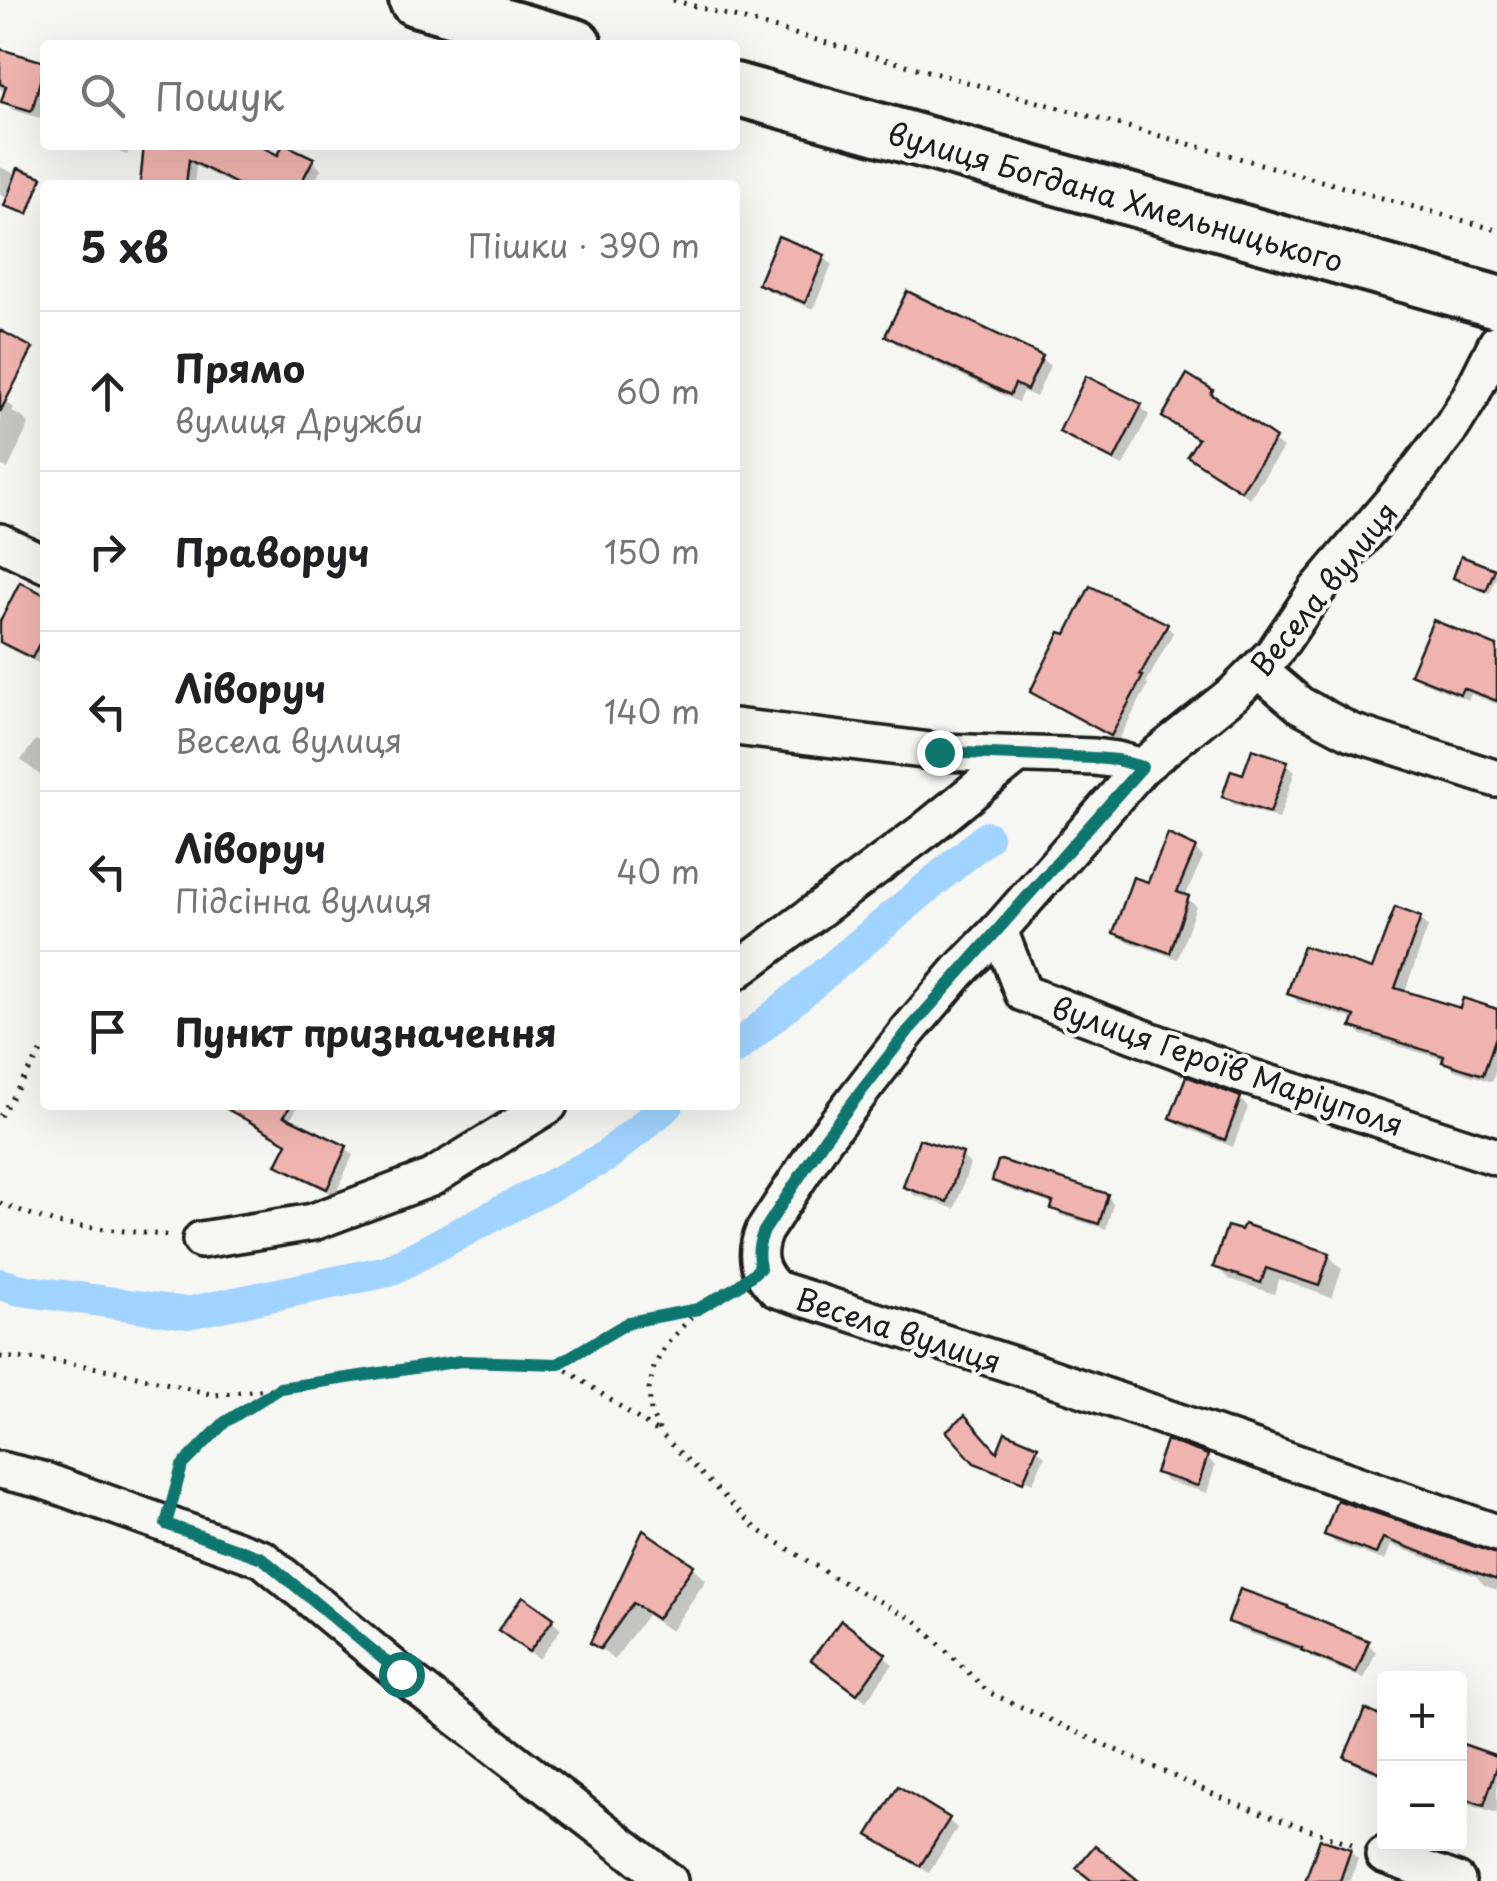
<!DOCTYPE html>
<html lang="uk">
<meta charset="utf-8">
<style>
:root{--surface:#fff;--page:#f6f6f6;--text:#202124;--muted:#757577;--line:#e0e0e0}
body{margin:0;font-family:"Playpen Sans",sans-serif;background:var(--page);color:var(--text)}
.controls{position:absolute;right:30px;bottom:30px;display:grid;overflow:hidden;border-radius:10px;box-shadow:0 10px 40px #0002}
.controls button{width:90px;height:90px;display:grid;place-items:center;padding:0;border:0;border-bottom:2px solid var(--line);background:var(--surface);color:var(--text);font:50px sans-serif}
.stop{position:absolute;width:30px;height:30px;margin:-22px;border:8px solid #0f766e;border-radius:50%;background:#fff}
.stop.end{background:#0f766e;border-color:#fff;box-shadow:0 2px 10px #0008}
.list{margin:0;padding:0;list-style:none}
h2{display:flex;justify-content:space-between;align-items:center;height:130px;margin:0;padding:0 40px;font-size:42px}
h2 small{font-size:32px;font-weight:400;color:var(--muted)}
.list li{display:grid;grid-template-columns:65px 1fr auto;gap:30px;align-items:center;box-sizing:border-box;height:160px;padding:0 40px;border-top:2px solid var(--line)}
.list b{display:block;font-size:38px;white-space:nowrap}
.list p{margin:0;font-size:32px;white-space:nowrap;color:var(--muted)}
.list em{font-size:32px;font-style:normal;color:var(--muted)}
.icon{flex:none;width:55px;height:55px;fill:none;stroke:currentColor;stroke-width:2;stroke-linecap:round;stroke-linejoin:round}
.map{position:relative;flex:none;width:1497px;height:1881px;overflow:hidden}
.search{position:absolute;background:var(--surface);box-shadow:0 10px 40px #0002;left:40px;top:40px;width:700px;height:110px;display:flex;align-items:center;gap:25px;box-sizing:border-box;padding:0 35px;border-radius:10px;color:var(--muted);font-size:38px}
.panel{position:absolute;background:var(--surface);box-shadow:0 10px 40px #0002;left:40px;top:180px;width:700px;height:930px;border-radius:10px}
.map>svg:first-child{display:block}
.shadow{fill:#0003}
.lines{fill:none;stroke-linecap:round;stroke-linejoin:round}
.canal{stroke:#a0d3fe;stroke-width:32}
.building{fill:#efb4af;stroke:#1c1c1c;stroke-width:2.5}
.minor-casing{stroke:#1c1c1c;stroke-width:42}
.secondary-casing{stroke:#1c1c1c;stroke-width:58}
.path{stroke:#1c1c1c;stroke-width:5;stroke-dasharray:2.5 8;stroke-linecap:butt}
.minor{stroke:#f6f6f2;stroke-width:35}
.secondary{stroke:#f6f6f2;stroke-width:50}
.route{stroke:#0f766e;stroke-width:12}
.labels{text-anchor:middle;dominant-baseline:central;stroke-width:8;stroke-linejoin:round;paint-order:stroke}
.street-label{font-size:30px;fill:#1c1c1c;stroke:#f6f6f2}
</style>
<div class="map">
<svg width="1497" height="1881" viewBox="0 0 1497 1881">
<rect width="100%" height="100%" fill="#f6f6f2"/>
<filter id="ink" filterUnits="userSpaceOnUse"><feTurbulence type="fractalNoise" baseFrequency=".01" numOctaves="2"/><feDisplacementMap in="SourceGraphic" scale="20" xChannelSelector="R" yChannelSelector="G"/><feConvolveMatrix kernelMatrix="1 2 1 2 8 2 1 2 1" color-interpolation-filters="sRGB"/></filter>
<g filter="url(#ink)">
<!-- shadow -->
<g class="shadow">
<path d="M0 52 45 65V101L40 118 13 110 4 101 7 91 0 89Z"/>
<path d="M100 145H132L127 155Z"/>
<path d="M146 145H252L279 158 312 160 321 169 313 185H234L196 166 194 185H143Z"/>
<path d="M0 167 13 173 22 181 16 201 0 195Z"/>
<path d="M824 257 832 265 813 309 769 291 761 283Z"/>
<path d="M888 335 1041 358 1050 366 1036 397 1023 391 1018 402 896 344Z"/>
<path d="M1212 392 1283 448 1250 498 1198 464 1190 456 1200 441 1173 425 1165 417Z"/>
<path d="M0 397 14 408 12 412 21 416 29 424 8 469 0 465Z"/>
<path d="M1140 406 1149 415 1123 466 1070 440 1062 431Z"/>
<path d="M1493 571 1497 575 1490 593 1459 581 1456 578Z"/>
<path d="M45 598V655L40 664 3 646 0 643V626Z"/>
<path d="M1167 626 1173 633 1146 683 1148 685 1118 741 1040 698 1033 691Z"/>
<path d="M1497 641V704L1471 694 1468 700 1421 681 1413 673 1495 648Z"/>
<path d="M36 740 45 746V779L21 760Z"/>
<path d="M1286 763 1295 771 1279 819 1233 804 1225 796Z"/>
<path d="M1195 849 1203 857 1185 897 1196 906 1178 959 1124 940 1116 932 1150 885Z"/>
<path d="M1420 919 1428 927 1404 994 1461 1012H1497V1066L1492 1082 1454 1070 1445 1060 1362 1035 1353 1026 1356 1020 1298 1002 1290 993 1374 972Z"/>
<path d="M1240 1099 1248 1107 1233 1147 1181 1126 1172 1118Z"/>
<path d="M232 1105H299L291 1118 292 1122 346 1148 353 1155 335 1195 287 1172 280 1165 289 1145 238 1116 230 1109Z"/>
<path d="M962 1156 970 1164 955 1209 914 1195 906 1187Z"/>
<path d="M995 1180 1107 1196 1113 1203 1106 1229 1060 1215 1054 1208 1055 1205 1002 1187Z"/>
<path d="M1329 1256 1342 1269 1332 1298 1279 1279 1274 1294 1229 1279 1216 1266Z"/>
<path d="M1036 1448 1045 1456 1033 1483 975 1460Z"/>
<path d="M1207 1457 1215 1466 1207 1493 1166 1481 1158 1472Z"/>
<path d="M1339 1503 1497 1556V1590L1484 1585 1476 1576 1391 1545 1385 1561 1335 1543 1327 1535Z"/>
<path d="M644 1533 692 1567 706 1580 671 1631 647 1615 614 1660 593 1642Z"/>
<path d="M552 1620 561 1629 539 1659 510 1638Z"/>
<path d="M1231 1621 1367 1643 1376 1652 1364 1679 1313 1658 1309 1654 1240 1630Z"/>
<path d="M841 1623 893 1664 866 1701 823 1668Z"/>
<path d="M1366 1712 1384 1720V1777L1355 1764 1347 1756Z"/>
<path d="M1460 1746 1497 1758V1813L1460 1801Z"/>
<path d="M948 1820 957 1828 929 1873 880 1843 871 1835Z"/>
<path d="M1350 1851 1358 1859 1350 1881H1308Z"/>
</g>
<g class="lines">
<!-- canal -->
<g class="canal">
<path d="M735 1049 987 837"/>
<path d="M0 1284 21 1290 187 1313 388 1271 605 1157 668 1105"/>
</g>
</g>
<!-- building -->
<g class="building">
<path d="M0 49 45 62 32 111 1 102 6 86 0 84Z"/>
<path d="M144 145H258L278 155 283 145H286L314 158 300 185H239L189 160 186 185H140Z"/>
<path d="M18 168 42 177 28 214 4 206Z"/>
<path d="M778 236 825 255 805 303 758 284Z"/>
<path d="M907 291 1043 356 1027 390 1015 384 1010 395 885 336Z"/>
<path d="M0 330 33 348 0 412Z"/>
<path d="M1187 374 1213 390 1211 394 1276 438 1241 491 1187 456 1198 439 1162 417Z"/>
<path d="M1086 376 1142 404 1114 460 1059 432Z"/>
<path d="M1461 556 1495 569 1486 591 1453 578Z"/>
<path d="M20 582 45 595V632L32 658 0 642V621Z"/>
<path d="M1090 586 1168 624 1140 675 1143 676 1111 736 1030 692 1060 632 1066 634Z"/>
<path d="M1433 620 1497 646V701L1463 688 1460 694 1410 674Z"/>
<path d="M1252 749 1288 761 1270 813 1222 797 1231 770 1243 774Z"/>
<path d="M1168 834 1196 847 1177 892 1189 896 1170 953 1113 933 1133 877 1148 882Z"/>
<path d="M1395 907 1421 917 1395 988 1460 1008 1463 998 1497 1009V1034L1483 1075 1442 1062 1444 1056 1351 1027 1355 1016 1287 994 1303 946 1372 969Z"/>
<path d="M1186 1076 1241 1097 1225 1140 1170 1118Z"/>
<path d="M220 1105H291L284 1116 347 1146 327 1189 276 1165 287 1143Z"/>
<path d="M919 1139 963 1153 947 1202 903 1187Z"/>
<path d="M1001 1160 1108 1194 1099 1224 1051 1209 1053 1202 992 1181 998 1161Z"/>
<path d="M1244 1224 1330 1253 1319 1286 1266 1268 1261 1283 1213 1267 1227 1226 1241 1230Z"/>
<path d="M965 1415 997 1452 1005 1432 1038 1446 1023 1482 974 1463 946 1431Z"/>
<path d="M1166 1440 1208 1455 1198 1486 1155 1473Z"/>
<path d="M1337 1500 1497 1554V1580L1383 1538 1376 1554 1324 1535Z"/>
<path d="M643 1530 694 1565 657 1619 633 1603 600 1649 590 1643Z"/>
<path d="M1240 1589 1288 1606V1608L1369 1641 1356 1673 1301 1650 1302 1648 1228 1622Z"/>
<path d="M523 1596 554 1618 529 1652 498 1630Z"/>
<path d="M841 1620 886 1654 857 1694 811 1660Z"/>
<path d="M1365 1709 1384 1718V1774L1344 1757Z"/>
<path d="M1460 1743 1497 1756V1767L1484 1805 1460 1797Z"/>
<path d="M898 1786 950 1818 920 1866 868 1835Z"/>
<path d="M1320 1839 1351 1849 1340 1881H1305Z"/>
<path d="M1095 1845 1139 1881H1092L1076 1868Z"/>
</g>
<g class="lines">
<defs>
<g id="minor">
<path d="M1497 343 1470 397 1452 426 1414 476 1316 591 1274 653 1234 693 1142 767 999 930 959 971 908 1031 825 1138 764 1231C754 1254 758 1272 776 1289L1035 1372 1497 1533"/>
<path d="M0 542 45 564"/>
<path d="M1259 670 1300 705 1351 732 1497 779"/>
<path d="M735 727 939 752 1094 757 1117 760 1142 767"/>
<path d="M999 930 1023 993 1240 1074 1497 1157"/>
<path d="M735 972 923 832 1018 755"/>
<path d="M201 1240 313 1222 431 1178 549 1105"/>
<path d="M0 1470 42 1480 263 1559 401 1674 669 1881"/>
<path d="M1384 1855 1457 1881"/>
</g>
<g id="secondary">
<path d="M415 0 576 45"/>
<path d="M735 89 1497 302"/>
</g>
</defs>
<!-- minor casing -->
<use href="#minor" class="minor-casing"/>
<!-- secondary casing -->
<use href="#secondary" class="secondary-casing"/>
<!-- path -->
<g class="path">
<path d="M673 0 1497 230"/>
<path d="M0 1116 45 1046"/>
<path d="M0 1203 57 1224 173 1236"/>
<path d="M698 1309 665 1346 654 1367 649 1390 651 1413 661 1434 757 1529 833 1577 915 1620 988 1692 1233 1803 1355 1845"/>
<path d="M0 1357 55 1361 116 1371 214 1395 277 1388"/>
<path d="M558 1364 659 1433"/>
<path d="M174 1494 182 1466 225 1422 280 1388 461 1361 558 1364 629 1322 698 1309 734 1289"/>
</g>
<!-- minor -->
<use href="#minor" class="minor"/>
<!-- secondary -->
<use href="#secondary" class="secondary"/>
</g>
</g>
<g class="lines" filter="url(#ink)">
<!-- route -->
<path class="route" d="M401 1674 262 1558 166 1524 182 1466 225 1422 280 1388 461 1361 558 1364 629 1322 698 1309 738 1286 760 1268C757 1254 758 1244 764 1231L825 1138 908 1031 1142 767 1117 760 1094 758 939 752"/>
</g>
<g class="labels">
<!-- street labels -->
<g class="street-label">
<text transform="translate(1116 196) rotate(16)">вулиця Богдана Хмельницького</text>
<text transform="translate(1323 588) rotate(-51)">Весела вулиця</text>
<text transform="translate(1228 1065) rotate(19)">вулиця Героїв Маріуполя</text>
<text transform="translate(899 1329) rotate(18)">Весела вулиця</text>
</g>
</g>
</svg>
<div class="controls">
<button>+</button>
<button>−</button>
</div>
<div class="stop" style="left:401px;top:1674px"></div>
<div class="stop end" style="left:939px;top:752px"></div>
<div class="search"><svg class="icon" aria-label="search" viewBox="0 0 24 24"><circle cx="10" cy="10" r="6"/><path d="M15 15l6 6"/></svg>Пошук</div>
<section class="panel">
<h2>5 хв<small>Пішки · 390 m</small></h2>
<ul class="list">
<li><svg class="icon" aria-label="ahead" viewBox="0 0 24 24"><path d="M12 20V5M6 11l6-6 6 6"/></svg><div><b>Прямо</b><p>вулиця Дружби</p></div><em>60 m</em></li>
<li><svg class="icon" aria-label="right" viewBox="0 0 24 24"><path d="M7 20v-9h11M14 6l5 5-5 5"/></svg><div><b>Праворуч</b></div><em>150 m</em></li>
<li><svg class="icon" aria-label="left" viewBox="0 0 24 24"><path d="M17 20v-9H6M10 6l-5 5 5 5"/></svg><div><b>Ліворуч</b><p>Весела вулиця</p></div><em>140 m</em></li>
<li><svg class="icon" aria-label="left" viewBox="0 0 24 24"><path d="M17 20v-9H6M10 6l-5 5 5 5"/></svg><div><b>Ліворуч</b><p>Підсінна вулиця</p></div><em>40 m</em></li>
<li><svg class="icon" aria-label="arrive" viewBox="0 0 24 24"><path d="M6 21V4h12l-3 4 3 4H6"/></svg><div><b>Пункт призначення</b></div></li>
</ul>
</section>
</div>
